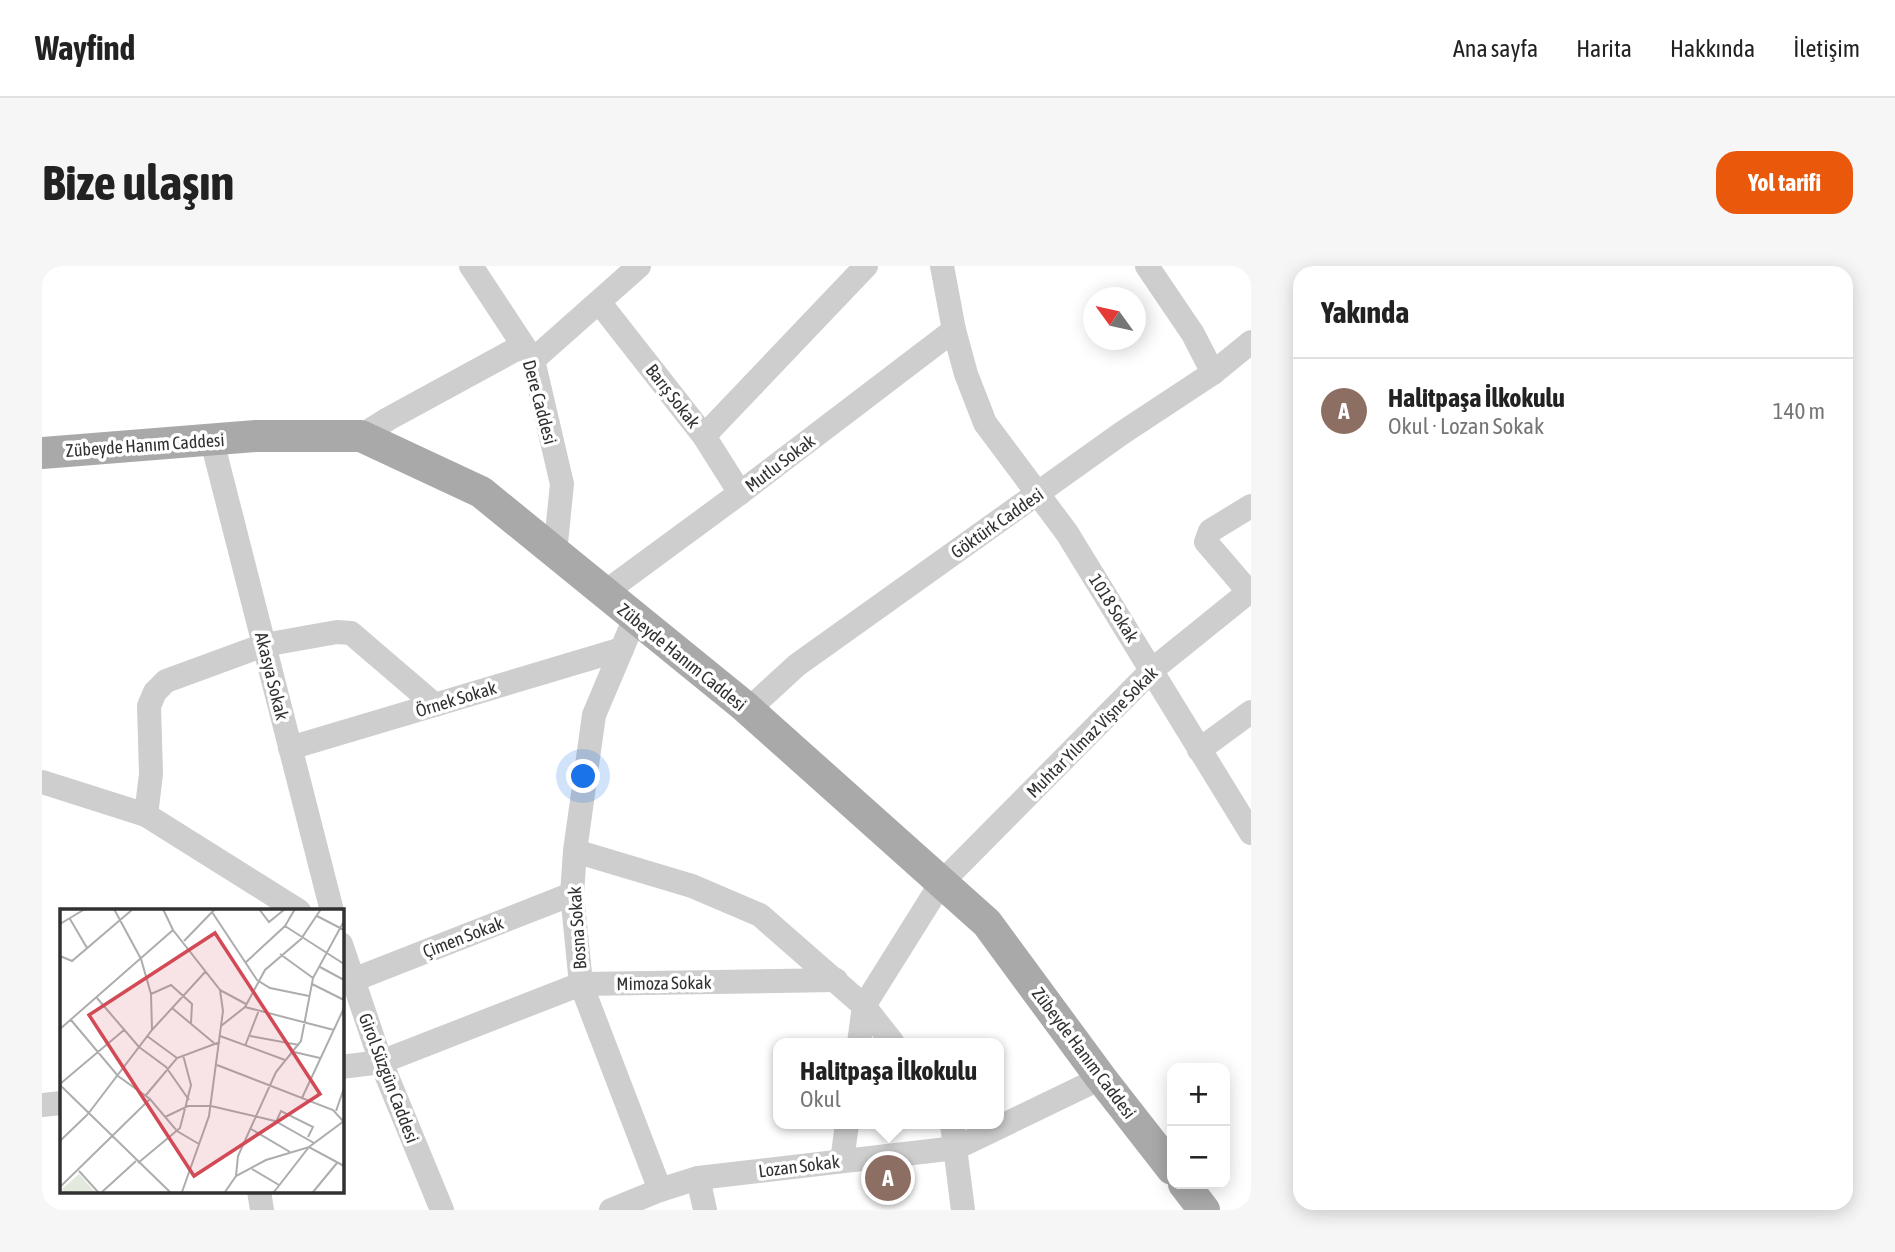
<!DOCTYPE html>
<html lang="tr">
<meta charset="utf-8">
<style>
:root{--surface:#fff;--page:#f6f6f6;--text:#222;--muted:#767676;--line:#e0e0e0;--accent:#ea580c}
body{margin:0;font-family:"Asap Condensed",sans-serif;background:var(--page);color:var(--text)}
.controls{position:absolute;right:21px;bottom:21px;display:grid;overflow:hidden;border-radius:14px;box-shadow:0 4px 18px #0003}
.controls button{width:63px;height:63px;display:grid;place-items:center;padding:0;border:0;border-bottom:2px solid var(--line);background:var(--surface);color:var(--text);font:35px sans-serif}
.compass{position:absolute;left:1041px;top:21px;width:63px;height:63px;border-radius:50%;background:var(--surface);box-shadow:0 4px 18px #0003;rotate:303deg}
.you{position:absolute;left:542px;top:511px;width:24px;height:24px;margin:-18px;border:5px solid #fff;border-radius:50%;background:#1a73e8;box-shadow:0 0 0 10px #1a73e833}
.badge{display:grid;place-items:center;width:46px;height:46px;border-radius:50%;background:var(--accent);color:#fff;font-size:23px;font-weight:700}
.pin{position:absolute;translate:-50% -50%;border:4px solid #fff;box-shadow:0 2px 7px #0006}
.popup{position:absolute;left:731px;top:772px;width:231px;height:91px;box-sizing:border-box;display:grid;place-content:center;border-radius:14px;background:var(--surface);filter:drop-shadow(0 2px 5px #0005);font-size:23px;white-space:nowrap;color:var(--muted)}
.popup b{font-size:26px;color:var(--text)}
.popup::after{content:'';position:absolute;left:50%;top:100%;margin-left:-14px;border:14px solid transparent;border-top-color:var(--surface)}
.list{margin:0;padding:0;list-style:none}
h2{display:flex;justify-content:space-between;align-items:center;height:91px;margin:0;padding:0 28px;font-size:30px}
h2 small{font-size:23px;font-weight:400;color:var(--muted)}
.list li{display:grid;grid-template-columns:46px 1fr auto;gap:21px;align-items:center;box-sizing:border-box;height:105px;padding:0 28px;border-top:2px solid var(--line)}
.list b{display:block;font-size:26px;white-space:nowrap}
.list p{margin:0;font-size:23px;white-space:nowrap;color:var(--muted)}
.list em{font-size:23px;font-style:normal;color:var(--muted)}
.map{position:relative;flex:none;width:1209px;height:944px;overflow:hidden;border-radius:21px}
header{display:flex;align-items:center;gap:42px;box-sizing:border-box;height:98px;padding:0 35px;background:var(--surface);border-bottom:2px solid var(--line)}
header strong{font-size:33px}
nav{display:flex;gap:38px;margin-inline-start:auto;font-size:24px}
.intro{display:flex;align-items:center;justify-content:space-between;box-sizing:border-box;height:168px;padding:0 42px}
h1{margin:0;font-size:49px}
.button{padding:18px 32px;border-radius:21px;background:var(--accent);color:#fff;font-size:24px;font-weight:700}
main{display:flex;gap:42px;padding:0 42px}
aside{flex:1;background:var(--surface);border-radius:21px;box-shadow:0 4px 18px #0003}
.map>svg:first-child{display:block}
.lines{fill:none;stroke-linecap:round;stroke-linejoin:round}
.minor{stroke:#cecece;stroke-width:24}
.major{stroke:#a9a9a9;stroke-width:32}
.labels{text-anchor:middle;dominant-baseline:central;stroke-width:7;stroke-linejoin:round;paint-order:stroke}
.street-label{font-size:18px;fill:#313131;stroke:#fff}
.inset-road{fill:none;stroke:#adadad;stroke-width:2}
.view{fill:#d14a55;fill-opacity:0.15;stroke:#d14a55;stroke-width:3.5}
.inset-edge{fill:none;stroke:#313131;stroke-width:3.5}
</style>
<header>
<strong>Wayfind</strong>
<nav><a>Ana sayfa</a><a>Harita</a><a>Hakkında</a><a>İletişim</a></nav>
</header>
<div class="intro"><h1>Bize ulaşın</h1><a class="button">Yol tarifi</a></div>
<main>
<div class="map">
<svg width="1209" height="944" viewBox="0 0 1209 944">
<rect width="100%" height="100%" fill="#fff"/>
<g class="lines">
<!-- minor -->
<g class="minor">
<path d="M429 0 491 94 520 218 513 287"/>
<path d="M900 0 912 64 924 108 943 157 1025 267 1209 567"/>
<path d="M1105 0 1151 68 1171 107"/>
<path d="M557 36 662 170 698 227"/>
<path d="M491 94 597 0"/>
<path d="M319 170 346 153 480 80"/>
<path d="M662 170 824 0"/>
<path d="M170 175 290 645"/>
<path d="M1207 326 1164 276 1168 265 1209 240"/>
<path d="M562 327 698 227 912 64"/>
<path d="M593 352 552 449 533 585 530 628 539 718 618 924"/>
<path d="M706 444 755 399 1080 167 1171 107 1209 76"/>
<path d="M248 482 580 383"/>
<path d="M1157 484 1209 446"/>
<path d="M0 516 104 549 257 645"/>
<path d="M104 549 109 508 107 440 113 426 124 415 222 379 295 366 309 367 393 439"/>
<path d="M533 585 650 620 718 649 822 740 851 777"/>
<path d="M299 678 339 796 400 944"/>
<path d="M311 714 530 628"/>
<path d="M817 777 822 740 899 617 1110 404 1209 324"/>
<path d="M299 801 339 796 539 718 794 714"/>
<path d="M0 839 19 837"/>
<path d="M910 858 921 944"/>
<path d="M800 895 805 858"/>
<path d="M656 912 663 944"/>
<path d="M217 925 220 944"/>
<path d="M569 944 618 924 656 912 914 882 1059 812"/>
</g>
<!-- major -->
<g class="major">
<path d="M0 187 214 170H319L439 226 701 439 945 657 1059 812 1130 903"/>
<path d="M1142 918 1162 944"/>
</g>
</g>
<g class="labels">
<!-- street labels -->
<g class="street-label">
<text transform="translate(631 130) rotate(52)">Barış Sokak</text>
<text transform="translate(498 136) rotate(75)">Dere Caddesi</text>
<text transform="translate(103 179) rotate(-4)">Zübeyde Hanım Caddesi</text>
<text transform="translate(738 197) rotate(-37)">Mutlu Sokak</text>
<text transform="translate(955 257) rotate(-35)">Göktürk Caddesi</text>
<text transform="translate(1072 342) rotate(58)">1018 Sokak</text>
<text transform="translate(640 391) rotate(39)">Zübeyde Hanım Caddesi</text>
<text transform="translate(230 410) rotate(76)">Akasya Sokak</text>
<text transform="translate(414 433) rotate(-17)">Örnek Sokak</text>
<text transform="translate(1050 466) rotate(-45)">Muhtar Yılmaz Vişne Sokak</text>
<text transform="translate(535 662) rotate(-94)">Bosna Sokak</text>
<text transform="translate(421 671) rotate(-21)">Çimen Sokak</text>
<text transform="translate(622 717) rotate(-1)">Mimoza Sokak</text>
<text transform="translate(1042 787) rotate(53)">Zübeyde Hanım Caddesi</text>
<text transform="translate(347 812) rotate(69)">Girol Süzgün Caddesi</text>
<text transform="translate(757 900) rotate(-7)">Lozan Sokak</text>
</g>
</g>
<!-- overview -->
<g transform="translate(18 643)">
<rect width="284" height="284" fill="#fff"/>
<path d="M19 265 35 283H4L2 280Z" fill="#e4e9de"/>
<path class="inset-road" d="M54 0 81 50 91 85 92 121M103 0 113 21 160 81 163 102 149 207 122 283M199 0 209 13 225 0M152 3 197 71 210 79 249 87M257 7 284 21M10 10 27 39M0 15 25 0M225 17 284 55M124 32 155 0M220 45 253 69M0 47 12 52 73 0M185 54 225 17 235 0M260 58 284 71M252 75 284 91M160 81 186 95M91 85 111 76 132 95 131 114M37 89 79 138 106 158 129 191M185 98 274 121M112 99 154 134M11 111 58 167 90 190 117 222 139 235M161 117 185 98 205 61 241 30 261 0M0 120 113 21M87 127 117 149M160 127 225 151M190 127 239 136M185 137 199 101M234 143 260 149M157 156 273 201 283 212M0 175 64 121M0 176 110 283M86 186 117 149 160 133M242 189 284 99M276 202 284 179M28 205 92 121 146 62M105 208 128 197H151L215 212 254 234M216 213 221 202 253 218 248 228M191 220 230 243M0 232 28 205M78 254 120 219 131 176 123 146M192 260 219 276M19 262 38 283M176 267 178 247 216 163 241 132 253 69 284 12M0 278 90 190M42 283 76 252M165 283 176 267 206 251 249 238 284 257M214 283 249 238 284 212M253 283 277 254"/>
<path class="view" d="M155 24 260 185 134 267 29 106Z"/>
<rect width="284" height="284" class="inset-edge"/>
</g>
</svg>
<div class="controls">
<button>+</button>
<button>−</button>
</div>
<svg class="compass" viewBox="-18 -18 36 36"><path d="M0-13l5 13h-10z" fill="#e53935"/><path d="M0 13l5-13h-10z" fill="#767676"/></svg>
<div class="you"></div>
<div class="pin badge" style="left:846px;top:912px;background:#8d6e63">A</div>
<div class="popup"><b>Halitpaşa İlkokulu</b>Okul</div>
</div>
<aside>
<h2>Yakında<small></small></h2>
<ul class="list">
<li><span class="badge" style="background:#8d6e63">A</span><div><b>Halitpaşa İlkokulu</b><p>Okul · Lozan Sokak</p></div><em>140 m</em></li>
</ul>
</aside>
</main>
